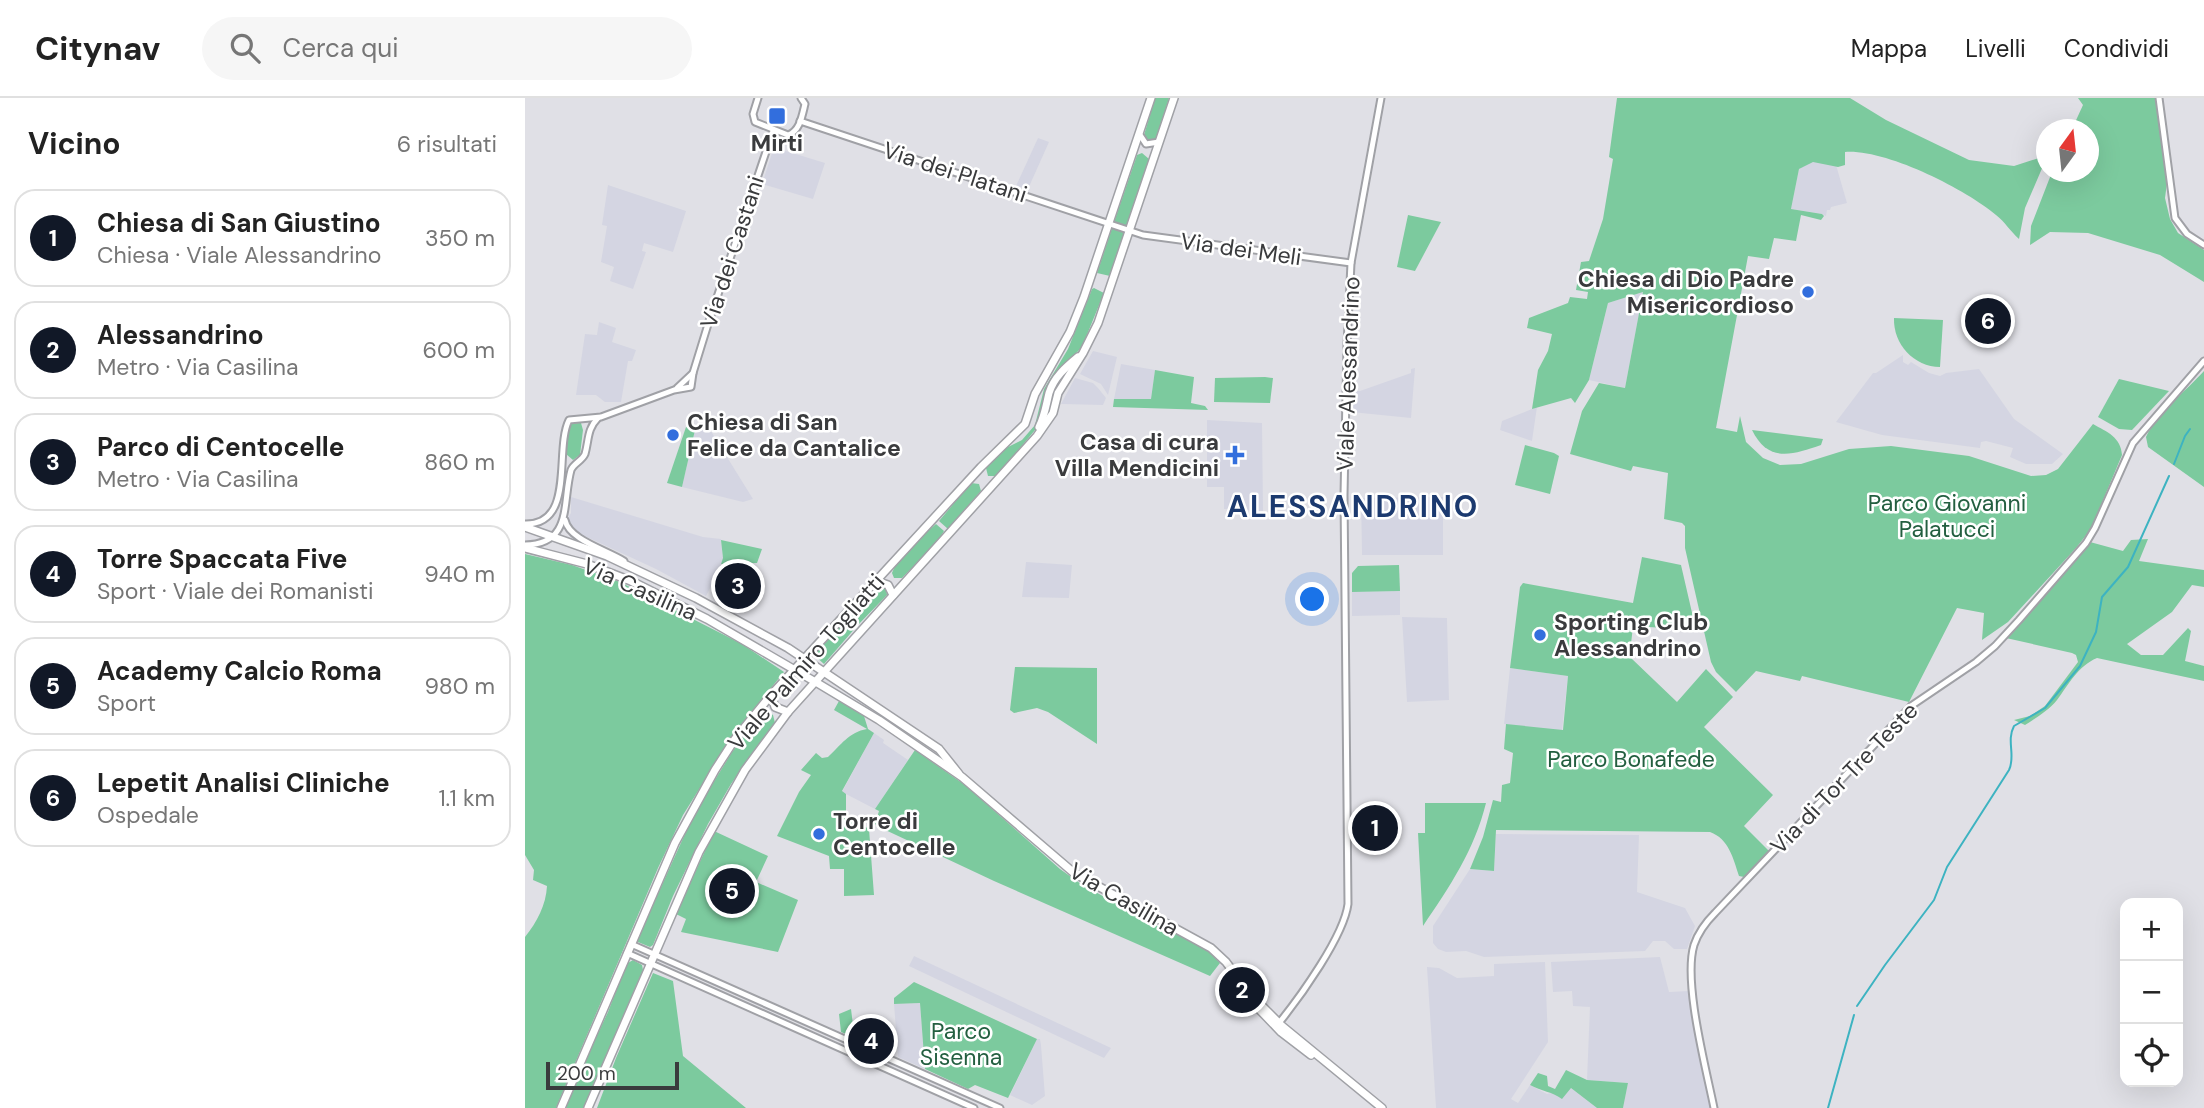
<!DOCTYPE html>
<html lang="it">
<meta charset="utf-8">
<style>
:root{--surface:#fff;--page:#f6f6f6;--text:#222;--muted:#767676;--line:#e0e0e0;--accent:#111827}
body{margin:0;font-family:"DM Sans",sans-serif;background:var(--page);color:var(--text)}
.controls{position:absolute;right:21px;bottom:21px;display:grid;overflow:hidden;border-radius:14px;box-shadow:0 7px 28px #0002}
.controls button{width:63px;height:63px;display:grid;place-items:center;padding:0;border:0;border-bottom:2px solid var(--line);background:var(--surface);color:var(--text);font:35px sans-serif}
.compass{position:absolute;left:1511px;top:21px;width:63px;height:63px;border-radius:50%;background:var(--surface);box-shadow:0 7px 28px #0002;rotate:15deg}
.scale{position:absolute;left:21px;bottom:18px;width:133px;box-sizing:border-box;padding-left:7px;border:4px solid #3a3b3d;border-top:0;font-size:19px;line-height:24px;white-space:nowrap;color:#3a3b3d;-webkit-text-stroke:5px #fff;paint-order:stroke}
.you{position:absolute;left:788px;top:502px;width:24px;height:24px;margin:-18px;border:5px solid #fff;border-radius:50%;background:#1a73e8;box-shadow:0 0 0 10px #1a73e833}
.badge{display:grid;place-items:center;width:46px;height:46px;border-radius:50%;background:var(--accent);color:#fff;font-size:23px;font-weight:700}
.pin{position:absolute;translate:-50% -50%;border:4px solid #fff;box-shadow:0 2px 7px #0006}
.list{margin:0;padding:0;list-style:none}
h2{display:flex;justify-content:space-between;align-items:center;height:91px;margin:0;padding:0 28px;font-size:30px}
h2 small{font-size:23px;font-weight:400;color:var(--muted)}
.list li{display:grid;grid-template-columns:46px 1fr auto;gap:21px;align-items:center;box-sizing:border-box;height:98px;margin:0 14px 14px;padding:0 14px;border:2px solid var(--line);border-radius:21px}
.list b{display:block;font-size:26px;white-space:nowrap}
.list p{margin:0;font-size:23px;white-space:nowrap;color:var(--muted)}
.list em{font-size:23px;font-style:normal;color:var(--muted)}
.icon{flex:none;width:38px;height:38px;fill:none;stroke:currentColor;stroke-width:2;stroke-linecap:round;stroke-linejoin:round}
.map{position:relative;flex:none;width:1679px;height:1010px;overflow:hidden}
header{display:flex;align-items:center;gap:42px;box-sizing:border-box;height:98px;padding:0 35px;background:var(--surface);border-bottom:2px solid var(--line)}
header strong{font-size:33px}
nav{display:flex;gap:38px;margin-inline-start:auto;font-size:24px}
.search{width:490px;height:63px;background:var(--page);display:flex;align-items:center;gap:18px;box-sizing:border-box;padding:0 24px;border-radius:38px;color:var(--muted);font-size:26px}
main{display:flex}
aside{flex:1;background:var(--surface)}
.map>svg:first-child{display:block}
.built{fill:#d4d5e2}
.green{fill:#7cca9e}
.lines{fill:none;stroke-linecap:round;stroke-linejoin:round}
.stream{stroke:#3db3c1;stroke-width:2}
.minor-casing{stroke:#a0a1a6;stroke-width:9}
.major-casing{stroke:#a0a1a6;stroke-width:10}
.minor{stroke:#fff;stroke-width:5}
.major{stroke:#fff;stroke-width:7}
.poi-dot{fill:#326edd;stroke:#fff;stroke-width:2.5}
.labels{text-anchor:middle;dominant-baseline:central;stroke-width:5;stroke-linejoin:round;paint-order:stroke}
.poi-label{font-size:23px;font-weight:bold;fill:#3a3b3d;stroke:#fff;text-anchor:start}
.street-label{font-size:23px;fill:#3a3b3d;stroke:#fff}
.park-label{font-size:23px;fill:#235f40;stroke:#fff}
.district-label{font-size:30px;font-weight:bold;letter-spacing:2px;fill:#1c3a6f;stroke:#fff}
</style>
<header>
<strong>Citynav</strong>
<div class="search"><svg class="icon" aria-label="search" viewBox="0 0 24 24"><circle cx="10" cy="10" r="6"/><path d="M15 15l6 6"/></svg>Cerca qui</div>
<nav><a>Mappa</a><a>Livelli</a><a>Condividi</a></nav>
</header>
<main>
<aside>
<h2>Vicino<small>6 risultati</small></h2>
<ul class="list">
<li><span class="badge">1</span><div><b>Chiesa di San Giustino</b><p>Chiesa · Viale Alessandrino</p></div><em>350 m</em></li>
<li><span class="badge">2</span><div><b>Alessandrino</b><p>Metro · Via Casilina</p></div><em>600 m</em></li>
<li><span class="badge">3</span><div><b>Parco di Centocelle</b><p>Metro · Via Casilina</p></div><em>860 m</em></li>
<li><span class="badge">4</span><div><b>Torre Spaccata Five</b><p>Sport · Viale dei Romanisti</p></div><em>940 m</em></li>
<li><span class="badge">5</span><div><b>Academy Calcio Roma</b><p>Sport</p></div><em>980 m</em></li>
<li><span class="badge">6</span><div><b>Lepetit Analisi Cliniche</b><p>Ospedale</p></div><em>1.1 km</em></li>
</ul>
</aside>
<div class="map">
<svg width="1679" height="1010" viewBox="0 0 1679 1010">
<rect width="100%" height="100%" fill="#e0e0e6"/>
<!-- built -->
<g class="built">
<path d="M513 40 524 44 503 91 491 88Z"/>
<path d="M251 50 300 65 288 101 237 86 248 52Z"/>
<path d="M1288 63 1311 67 1322 105 1306 109 1305 112H1302L1301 118 1297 116 1266 111 1274 71Z"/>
<path d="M83 87 161 113 148 154 119 145 117 153 121 154 108 191 85 183 89 169 76 164 82 128 77 127Z"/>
<path d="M1118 194 1100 290 1064 282 1083 205Z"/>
<path d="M74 224 91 230 87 244 111 252 107 263H103L96 304H80L71 297H51L60 236 72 237Z"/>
<path d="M568 253 592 259 583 297 576 286 555 276Z"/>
<path d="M1378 257V264L1383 267 1386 264 1404 275 1415 278 1421 275 1454 271 1489 321 1538 356 1527 366H1501L1485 359 1488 350 1461 343 1456 344 1455 350 1357 337 1311 324 1348 275H1351Z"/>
<path d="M596 266 630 272 626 301H589Z"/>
<path d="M890 270 886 320 826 314 827 292 831 291V293H835L886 275V271Z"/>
<path d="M550 280 568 285 573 290 581 300 578 307 536 306Z"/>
<path d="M1012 309 1007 343 975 332 977 323Z"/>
<path d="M682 322 737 325 738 413 699 411V389H682Z"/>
<path d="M171 327 184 330 228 401 218 404 157 389Z"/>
<path d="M46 399 178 439 196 441 198 460 195 471 181 498 131 471 51 434 45 426 43 420 46 415Z"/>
<path d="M918 399V457H837L836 400Z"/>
<path d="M501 464 547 467 544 500 497 499Z"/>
<path d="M875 493V517L827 518V494Z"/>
<path d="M877 519 922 520 924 602 882 604Z"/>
<path d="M985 570 1043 578 1037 633 979 626Z"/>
<path d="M349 635 359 642 358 645 383 662 350 711 317 694Z"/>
<path d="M971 736 1114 737 1112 794 1160 810 1170 828 1162 851H1149L1140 843H1128L1120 853 959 859 941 853 921 854 913 851 908 845V828L945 771 969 773Z"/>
<path d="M389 858 586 950 579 960 384 868Z"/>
<path d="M1135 859 1144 894 1164 893 1186 1010H1098L1103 985 1062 982 1065 909 1048 908 1047 893 1028 894 1026 864Z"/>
<path d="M1020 864 1023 944 986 1001 993 1005 1005 987 1022 996 1046 990 1072 1010H911L902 869 914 870 932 880 969 878V866Z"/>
<path d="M395 905 400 971 373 959 369 906Z"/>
<path d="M512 941H515L516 947 520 998 507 1007 485 997Z"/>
</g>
<!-- green -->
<g class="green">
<path d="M630 0H644L632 40 630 44 623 45 619 37Z"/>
<path d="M1092 0H1325L1361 22 1444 62 1489 68 1520 58 1521 61 1500 110 1494 141C1485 133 1480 124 1471 117 1440 91 1361 51 1320 54V67L1313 69 1288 64 1274 71 1266 111 1297 116 1299 118 1296 122 1276 117 1271 143 1249 140 1244 161 1223 158 1191 330 1212 334 1215 318 1221 344 1238 360 1255 367 1276 366 1324 351 1366 348 1444 358 1506 378 1521 377 1533 371 1568 326C1582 334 1596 339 1597 357L1566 431 1551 450 1483 524 1457 542 1459 515 1432 510 1384 604 1277 578 1275 583 1231 573 1211 594 1191 574 1186 564 1160 450V428L1157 425 1139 421 1143 375 1108 368 1106 373 1045 356 1057 313 1074 285 1100 290 1118 194 1083 205 1064 282 1050 305 1046 300 1007 311 1013 272 1023 253 1027 236 1002 230 1004 220 1043 205 1045 199 1062 201 1063 194 1051 192 1056 164 1064 163 1078 121 1088 61 1084 59Z"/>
<path d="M1553 0H1631L1642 85 1640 100 1645 121 1653 135 1679 152V184L1635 157 1563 135 1525 134 1505 147 1506 128 1527 74H1563V32L1547 31 1558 7Z"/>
<path d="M617 55 624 61 623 69 602 128 589 124 612 57Z"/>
<path d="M883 117 916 124 890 173 872 169Z"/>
<path d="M587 130 600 135 585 178 572 175Z"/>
<path d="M569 190 579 195 557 249 534 273 515 326 476 373 470 378H463L461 370 481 350 497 342 510 327 519 291 543 251 567 191Z"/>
<path d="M1369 220 1418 222 1415 269C1389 269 1368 246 1369 220Z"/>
<path d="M630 272 669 279 666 305 680 308 683 312 588 309 589 301H626Z"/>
<path d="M1679 273V389L1623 349 1621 339C1632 315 1661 293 1679 273Z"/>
<path d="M740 279 748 280 745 305 689 304 690 280Z"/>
<path d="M1594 281 1644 293 1607 332 1594 331 1573 319Z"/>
<path d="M48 324 56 325 58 332 55 357 48 362 41 356 44 329Z"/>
<path d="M161 329 170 332 157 389 142 385Z"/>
<path d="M1227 332 1298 341 1296 347C1267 357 1243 365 1227 332Z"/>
<path d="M1000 347 1029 355 1034 358 1025 396 990 387Z"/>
<path d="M446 385 454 386 456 393 423 431 414 423Z"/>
<path d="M411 426 419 433 413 443 377 480H369L367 475C374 457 396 439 411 426Z"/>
<path d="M1623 441 1614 463 1679 472V489L1667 487 1647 514 1602 546 1616 557H1638L1663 530 1666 533 1660 563 1679 568V583L1572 560C1553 568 1544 586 1532 602 1524 612 1511 620 1500 627L1489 622 1505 618 1520 608 1553 564 1551 557 1547 555 1481 540 1565 444 1598 453 1606 442Z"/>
<path d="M196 442 237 451 232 465 196 466 198 460Z"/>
<path d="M0 456 47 467 95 484 217 546 259 574 210 634 158 717 133 770 31 1010H0V839C12 824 21 807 22 788L8 782 9 772 0 757Z"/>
<path d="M1117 459 1156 467 1171 532 1108 528 1105 555 1106 560 1152 604 1181 571 1208 599 1179 629 1248 697 1219 728 1244 753 1219 779 1214 778C1208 760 1204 741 1185 734L971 732 969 773 945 771 958 739 968 702 976 704 977 687 985 685 988 655 979 651 981 626 1038 632 1043 578 985 570 995 489 998 485 1108 505Z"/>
<path d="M874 467 875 493 827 494V475L833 468Z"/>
<path d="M354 487 361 488 362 497 332 528 299 566 289 557Z"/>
<path d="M490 569 572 570V646L523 614 512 610 489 615 485 612Z"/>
<path d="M314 603 339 618 343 631 349 635 317 693 321 696V718L344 731 349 797 319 798V771H305L304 758 252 738 274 694 286 677 276 672 291 655 297 660 303 659C316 647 324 634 342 631L309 612Z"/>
<path d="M240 612 248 617 250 625 206 686 183 726 148 798 128 847 125 849 113 844V840L169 716 207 654 237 614Z"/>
<path d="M390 652 440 687 535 771 556 786 632 828 659 839 682 852 695 865 685 878 469 783 354 729 350 726 354 713 350 711Z"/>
<path d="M900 705H961C949 753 925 788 898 828L893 735H900Z"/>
<path d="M189 733 243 758 231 784 273 802 253 854 156 834 161 821 151 816Z"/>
<path d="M108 862 117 867 118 872 59 1010H41L51 982 83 914 99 872 103 865Z"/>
<path d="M128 875 148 883 158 958 221 1010H72L91 960Z"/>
<path d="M389 884 512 941 483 1000 450 987 443 991 400 971 395 905 369 906V900Z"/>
<path d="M326 911 328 927 358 940V951L316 934 314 916Z"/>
<path d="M1041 972 1062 982 1103 985 1098 1010H1072L1046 990 1037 1001C1028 994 1016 993 1005 987L1013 975 1022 978 1023 988 1030 991Z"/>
</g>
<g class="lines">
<!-- stream -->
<g class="stream">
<path d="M1649 366 1660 338 1665 331"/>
<path d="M1332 908 1360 867 1409 802 1422 769 1484 672C1491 658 1481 643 1489 628L1520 610 1555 568 1571 534 1577 499 1603 469 1644 378"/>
<path d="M1303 1010 1329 917"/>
</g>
<defs>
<g id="minor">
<path d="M233 0 228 16 230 24 263 37C275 33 277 18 280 6L276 0"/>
<path d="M1634 0 1650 120 1662 136 1679 147"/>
<path d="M275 23 618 137 826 165"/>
<path d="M615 37 621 46 634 44"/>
<path d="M152 290 168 275"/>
<path d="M40 422C44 442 82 452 99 463"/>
<path d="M0 426C51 427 29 352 44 322L76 319 149 292 166 289 168 275 184 223 248 33"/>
<path d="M0 447C48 446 37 405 46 372 49 365 57 363 60 356 64 342 62 331 73 320"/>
<path d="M106 846 475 1010"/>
<path d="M102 855 449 1010"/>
<path d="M754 925C775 899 819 838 823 806L819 397 822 247 826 165 856 0"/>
<path d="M1189 1010C1181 970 1158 884 1169 847 1173 835 1181 824 1190 815L1386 608 1451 564 1470 548 1494 522 1561 445 1570 430 1608 345 1679 263"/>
</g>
<g id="major">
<path d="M514 329C520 317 521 307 524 295 529 279 541 269 553 259"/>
<path d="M0 429 82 458 171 500 263 550 414 651 434 676"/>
<path d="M0 450 62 466 106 483 182 521 294 586 354 622 437 679 549 775 686 850 701 864 724 895 757 928 857 1010"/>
<path d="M351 483 363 487 368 497"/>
<path d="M246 597 250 609 263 614"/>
<path d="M732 909 756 934 786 957"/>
<path d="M36 1010 150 745 190 672 210 641 246 597 456 369 500 326 510 296 545 234 559 199 626 0"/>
<path d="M63 1010 174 754 220 672 263 614 512 338 528 315 533 295 558 255 573 225 649 0"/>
</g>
</defs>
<!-- minor casing -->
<use href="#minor" class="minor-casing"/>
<!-- major casing -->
<use href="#major" class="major-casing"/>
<!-- minor -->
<use href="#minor" class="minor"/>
<!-- major -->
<use href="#major" class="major"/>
</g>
<!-- markers -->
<g class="poi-dot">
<rect x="243" y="9" width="18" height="18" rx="3.5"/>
<circle cx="1283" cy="194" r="7"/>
<circle cx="148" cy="337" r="7"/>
<path d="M706.5 346.5h7v7h7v7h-7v7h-7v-7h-7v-7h7z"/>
<circle cx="1015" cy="537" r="7"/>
<circle cx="294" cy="736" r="7"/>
</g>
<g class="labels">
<!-- poi labels -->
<g class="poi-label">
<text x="252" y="45" text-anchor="middle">Mirti</text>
<text x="1269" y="181" text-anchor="end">Chiesa di Dio Padre<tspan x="1269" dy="26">Misericordioso</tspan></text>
<text x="162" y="324">Chiesa di San<tspan x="162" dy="26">Felice da Cantalice</tspan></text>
<text x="694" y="344" text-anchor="end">Casa di cura<tspan x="694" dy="26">Villa Mendicini</tspan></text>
<text x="1029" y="524">Sporting Club<tspan x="1029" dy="26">Alessandrino</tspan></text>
<text x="308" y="723">Torre di<tspan x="308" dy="26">Centocelle</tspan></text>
</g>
<!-- street labels -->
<g class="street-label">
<text transform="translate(430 74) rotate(18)">Via dei Platani</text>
<text transform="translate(716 151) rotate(8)">Via dei Meli</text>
<text transform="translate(207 154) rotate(-72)">Via dei Castani</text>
<text transform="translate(823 276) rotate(-88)">Viale Alessandrino</text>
<text transform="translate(115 491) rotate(24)">Via Casilina</text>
<text transform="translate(281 564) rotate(-49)">Viale Palmiro Togliatti</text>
<text transform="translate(1319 680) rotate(-46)">Via di Tor Tre Teste</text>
<text transform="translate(599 801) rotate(30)">Via Casilina</text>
</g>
<!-- park labels -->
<g class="park-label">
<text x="1422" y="405">Parco Giovanni<tspan x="1422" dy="26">Palatucci</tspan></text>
<text x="1106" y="661">Parco Bonafede</text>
<text x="436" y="933">Parco<tspan x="436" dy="26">Sisenna</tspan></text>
</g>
<!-- district labels -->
<g class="district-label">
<text x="828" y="408">ALESSANDRINO</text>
</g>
</g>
</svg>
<div class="controls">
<button>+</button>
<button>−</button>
<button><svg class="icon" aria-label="locate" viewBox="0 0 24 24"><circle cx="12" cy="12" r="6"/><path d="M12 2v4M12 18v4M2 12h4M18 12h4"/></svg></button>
</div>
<svg class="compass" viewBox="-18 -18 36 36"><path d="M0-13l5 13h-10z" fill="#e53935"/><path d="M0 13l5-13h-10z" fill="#767676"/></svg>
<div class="scale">200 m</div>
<div class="you"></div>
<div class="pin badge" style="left:850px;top:730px">1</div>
<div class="pin badge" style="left:717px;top:892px">2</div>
<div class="pin badge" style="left:213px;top:488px">3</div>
<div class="pin badge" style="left:346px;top:943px">4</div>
<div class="pin badge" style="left:207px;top:793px">5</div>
<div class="pin badge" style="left:1463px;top:223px">6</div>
</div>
</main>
